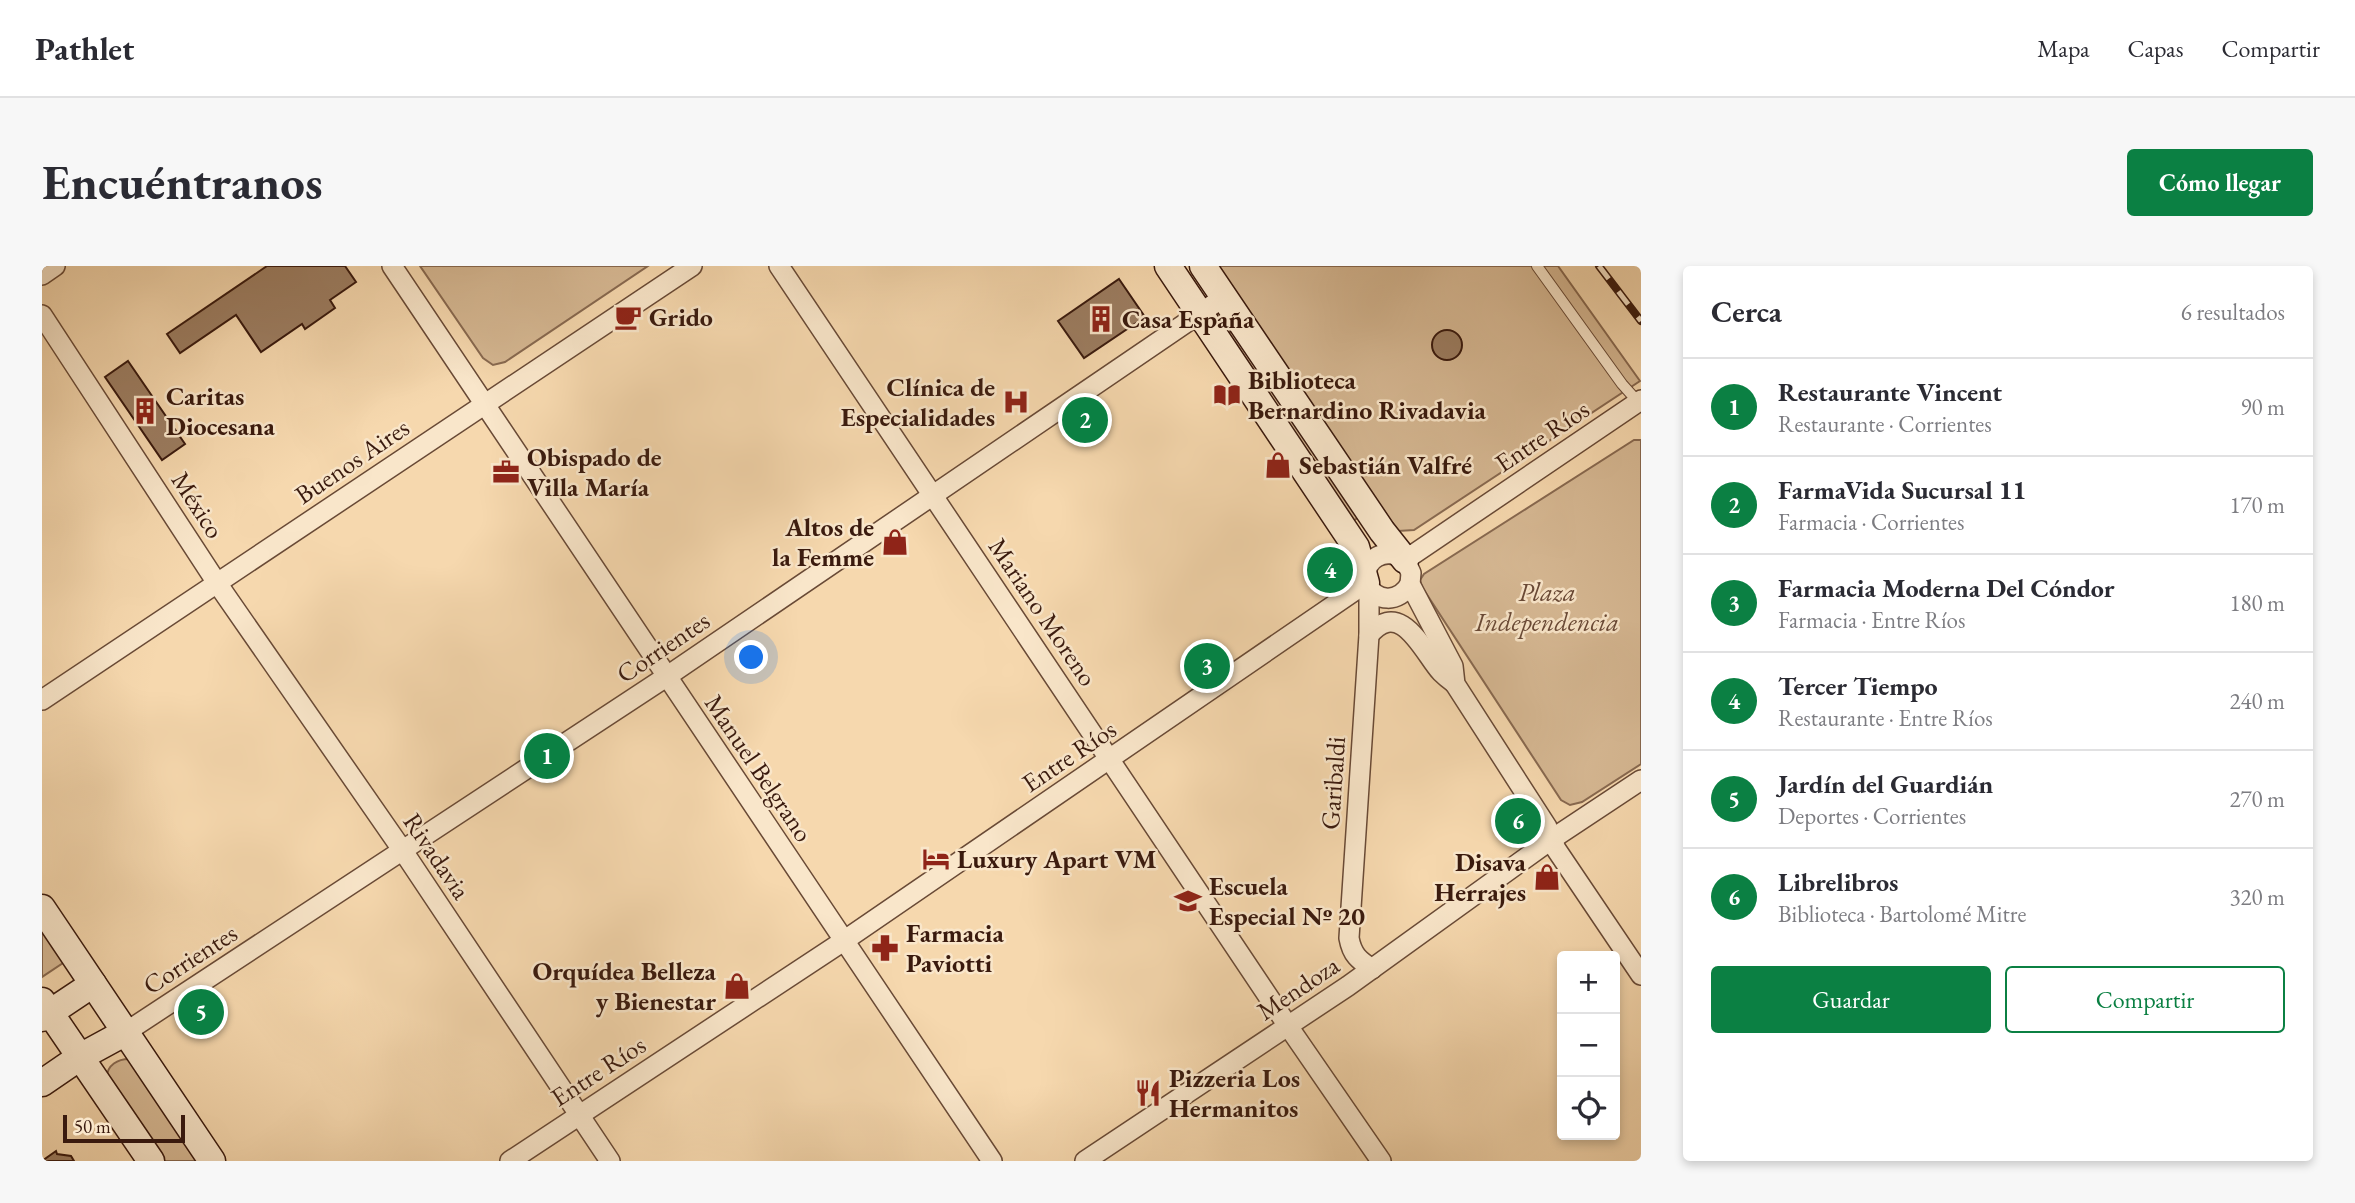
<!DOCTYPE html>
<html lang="es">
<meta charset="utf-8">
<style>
:root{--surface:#fff;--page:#f7f7f7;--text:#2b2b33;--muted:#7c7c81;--line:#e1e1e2;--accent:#0b8043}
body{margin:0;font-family:"EB Garamond",serif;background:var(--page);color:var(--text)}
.controls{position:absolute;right:21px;bottom:21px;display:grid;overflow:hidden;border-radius:7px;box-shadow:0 4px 10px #0003}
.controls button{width:63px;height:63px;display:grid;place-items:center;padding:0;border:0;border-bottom:2px solid var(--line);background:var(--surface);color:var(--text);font:35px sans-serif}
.scale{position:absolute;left:21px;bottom:18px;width:122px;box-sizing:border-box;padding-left:7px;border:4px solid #3a1a0e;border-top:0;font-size:19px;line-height:24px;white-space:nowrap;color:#3a1a0e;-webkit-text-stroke:5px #f9e6ca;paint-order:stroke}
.you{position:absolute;left:710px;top:392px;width:24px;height:24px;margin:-18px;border:5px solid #fff;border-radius:50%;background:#1a73e8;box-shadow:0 0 0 10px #1a73e833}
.badge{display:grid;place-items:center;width:46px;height:46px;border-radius:50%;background:var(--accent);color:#fff;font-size:23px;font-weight:700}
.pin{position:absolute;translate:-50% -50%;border:4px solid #fff;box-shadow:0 2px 7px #0006}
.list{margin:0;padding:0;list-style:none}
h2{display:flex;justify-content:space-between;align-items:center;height:91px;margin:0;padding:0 28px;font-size:30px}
h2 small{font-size:23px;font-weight:400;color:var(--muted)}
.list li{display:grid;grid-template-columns:46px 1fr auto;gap:21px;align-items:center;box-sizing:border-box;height:98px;padding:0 28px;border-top:2px solid var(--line)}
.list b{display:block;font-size:26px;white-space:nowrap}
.list p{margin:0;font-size:23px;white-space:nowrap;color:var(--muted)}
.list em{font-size:23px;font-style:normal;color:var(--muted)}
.actions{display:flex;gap:14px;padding:21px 28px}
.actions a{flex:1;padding:16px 0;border:2px solid var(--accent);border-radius:7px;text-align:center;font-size:24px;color:var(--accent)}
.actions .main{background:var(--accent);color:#fff}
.icon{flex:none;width:38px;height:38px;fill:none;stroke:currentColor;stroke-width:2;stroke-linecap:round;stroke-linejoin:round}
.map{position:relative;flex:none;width:1599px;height:895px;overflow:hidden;border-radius:7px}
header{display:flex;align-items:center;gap:42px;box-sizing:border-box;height:98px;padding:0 35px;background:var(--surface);border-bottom:2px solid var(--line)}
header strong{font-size:33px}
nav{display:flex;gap:38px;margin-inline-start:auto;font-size:24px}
.intro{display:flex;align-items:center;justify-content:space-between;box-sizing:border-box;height:168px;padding:0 42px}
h1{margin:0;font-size:49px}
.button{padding:18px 32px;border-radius:7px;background:var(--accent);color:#fff;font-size:24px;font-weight:700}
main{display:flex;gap:42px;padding:0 42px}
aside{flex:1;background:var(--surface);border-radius:7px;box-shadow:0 4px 10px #0003}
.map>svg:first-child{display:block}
.green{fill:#d6b893;stroke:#886950;stroke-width:2}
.building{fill:#9c7d61;stroke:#3a1a0e;stroke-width:2}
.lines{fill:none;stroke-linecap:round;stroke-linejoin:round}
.service-casing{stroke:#694a36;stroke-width:12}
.minor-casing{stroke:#694a36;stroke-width:22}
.secondary-casing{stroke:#3a1a0e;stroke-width:29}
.service{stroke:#f9e6ca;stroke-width:10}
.minor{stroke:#f9e6ca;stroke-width:19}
.secondary{stroke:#f9e6ca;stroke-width:26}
.rail-casing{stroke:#3a1a0e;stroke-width:8}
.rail{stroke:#f9e6ca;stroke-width:5;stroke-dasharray:16;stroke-linecap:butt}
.labels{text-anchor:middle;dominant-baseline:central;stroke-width:5;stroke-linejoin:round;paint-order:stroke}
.poi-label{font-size:26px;font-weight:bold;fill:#3a1a0e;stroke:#f9e6ca;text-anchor:start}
.street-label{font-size:26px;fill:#3a1a0e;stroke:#f9e6ca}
.park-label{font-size:26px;font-style:italic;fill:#694936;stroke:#f9e6ca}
</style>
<header>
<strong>Pathlet</strong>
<nav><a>Mapa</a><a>Capas</a><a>Compartir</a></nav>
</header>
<div class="intro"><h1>Encuéntranos</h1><a class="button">Cómo llegar</a></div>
<main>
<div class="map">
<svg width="1599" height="895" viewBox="0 0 1599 895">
<rect width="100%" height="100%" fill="#f6d8ae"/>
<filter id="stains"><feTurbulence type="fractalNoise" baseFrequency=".00286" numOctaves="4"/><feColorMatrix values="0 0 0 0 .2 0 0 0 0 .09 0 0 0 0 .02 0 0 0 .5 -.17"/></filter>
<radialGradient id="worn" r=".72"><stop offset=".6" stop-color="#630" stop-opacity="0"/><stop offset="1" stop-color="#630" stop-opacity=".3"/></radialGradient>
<!-- green -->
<g class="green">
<path d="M378 0H606L463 96 451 99 441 92Z"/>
<path d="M1173 0H1516L1598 115 1372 264 1356 265Z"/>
<path d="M1190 65 1319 250 1309 256 1186 67Z"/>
<path d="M1592 174H1599V498L1540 536 1528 539 1519 534 1380 321 1378 314 1382 308Z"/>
<path d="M0 660 24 695 0 711Z"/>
<path d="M87 793 158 895H122L65 811C65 799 76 793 87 793Z"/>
</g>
<!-- building -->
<g class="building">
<path d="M225 0H303L314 16 288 34 293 42 263 63 260 58 219 86 194 49 138 87 125 68Z"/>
<path d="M1077 13 1103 51 1042 92 1016 55Z"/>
<circle cx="1405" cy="79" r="15"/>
<path d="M86 95 143 178 120 194 63 111Z"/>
<path d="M14 885 15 888 29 890 32 895H0Z"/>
</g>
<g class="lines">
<defs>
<path id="service" d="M1495 0 1580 118 1596 136"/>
<g id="minor">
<path d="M350 0 950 895"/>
<path d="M737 0 1246 760 1339 895"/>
<path d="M0 9 13 0"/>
<path d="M0 49 175 317 361 585 568 895"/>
<path d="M1363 294 1369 307 1368 318 1411 400 1413 418 1505 561 1514 583 1599 709"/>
<path d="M1324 317C1334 337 1357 337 1368 318"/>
<path d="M1327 323V369L1307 672C1310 689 1317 694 1330 703"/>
<path d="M1327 369C1359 331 1381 386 1399 406 1403 410 1408 414 1412 417"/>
<path d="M0 434 650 0"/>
<path d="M84 766 624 411 1182 31"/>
<path d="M468 895 803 674 1324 317C1320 292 1344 280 1363 294L1599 134"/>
<path d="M1043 895 1306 720 1510 573 1599 514"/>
</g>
<g id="secondary">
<path d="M1126 0 1314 281 1324 317"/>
<path d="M1161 0 1340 265 1363 294"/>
<path d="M0 642 170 895"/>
<path d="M0 735 109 895"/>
<path d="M0 752 51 718"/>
<path d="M0 817 38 791 84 766"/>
</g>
</defs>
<!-- service casing -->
<use href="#service" class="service-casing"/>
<!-- minor casing -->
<use href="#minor" class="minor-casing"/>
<!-- secondary casing -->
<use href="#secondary" class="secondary-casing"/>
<!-- service -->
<use href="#service" class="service"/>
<!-- minor -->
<use href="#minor" class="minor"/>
<!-- secondary -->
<use href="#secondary" class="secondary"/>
<defs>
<path id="rail" d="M1557 0 1599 55"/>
</defs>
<!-- rail casing -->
<use href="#rail" class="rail-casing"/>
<!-- rail -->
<use href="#rail" class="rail"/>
</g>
<!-- icons -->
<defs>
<symbol id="cafe-bare" viewBox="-9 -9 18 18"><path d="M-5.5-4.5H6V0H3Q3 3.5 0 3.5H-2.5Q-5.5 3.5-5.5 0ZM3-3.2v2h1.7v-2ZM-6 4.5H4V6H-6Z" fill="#8f2418" stroke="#f9e6ca" stroke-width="2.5" paint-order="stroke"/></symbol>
<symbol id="building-bare" viewBox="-9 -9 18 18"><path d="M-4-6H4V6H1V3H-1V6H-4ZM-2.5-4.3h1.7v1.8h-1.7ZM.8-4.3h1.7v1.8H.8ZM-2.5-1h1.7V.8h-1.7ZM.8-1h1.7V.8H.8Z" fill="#8f2418" stroke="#f9e6ca" stroke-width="2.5" paint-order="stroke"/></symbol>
<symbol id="library-bare" viewBox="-9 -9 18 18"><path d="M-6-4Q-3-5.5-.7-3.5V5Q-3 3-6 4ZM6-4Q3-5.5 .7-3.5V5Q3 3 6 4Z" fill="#8f2418" stroke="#f9e6ca" stroke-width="2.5" paint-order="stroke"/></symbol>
<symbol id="hospital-bare" viewBox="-9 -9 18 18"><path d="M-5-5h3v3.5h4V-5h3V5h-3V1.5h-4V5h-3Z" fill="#8f2418" stroke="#f9e6ca" stroke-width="2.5" paint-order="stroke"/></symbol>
<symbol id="shop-bare" viewBox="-9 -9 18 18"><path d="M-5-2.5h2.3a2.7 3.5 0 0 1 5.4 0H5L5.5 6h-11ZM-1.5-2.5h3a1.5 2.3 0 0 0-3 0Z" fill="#8f2418" stroke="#f9e6ca" stroke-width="2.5" paint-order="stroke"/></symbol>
<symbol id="office-bare" viewBox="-9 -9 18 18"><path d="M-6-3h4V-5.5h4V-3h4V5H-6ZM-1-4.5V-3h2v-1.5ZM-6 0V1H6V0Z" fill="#8f2418" stroke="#f9e6ca" stroke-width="2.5" paint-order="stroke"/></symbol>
<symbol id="hotel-bare" viewBox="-9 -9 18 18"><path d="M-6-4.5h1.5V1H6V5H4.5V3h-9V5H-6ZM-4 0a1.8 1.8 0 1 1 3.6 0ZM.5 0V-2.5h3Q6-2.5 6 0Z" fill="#8f2418" stroke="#f9e6ca" stroke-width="2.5" paint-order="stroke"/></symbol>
<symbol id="school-bare" viewBox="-9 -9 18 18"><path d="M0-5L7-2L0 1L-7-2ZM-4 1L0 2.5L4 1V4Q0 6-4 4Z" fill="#8f2418" stroke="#f9e6ca" stroke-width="2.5" paint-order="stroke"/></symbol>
<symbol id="pharmacy-bare" viewBox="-9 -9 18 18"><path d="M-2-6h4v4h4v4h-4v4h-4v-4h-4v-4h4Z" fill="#8f2418" stroke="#f9e6ca" stroke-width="2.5" paint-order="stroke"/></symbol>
<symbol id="restaurant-bare" viewBox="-9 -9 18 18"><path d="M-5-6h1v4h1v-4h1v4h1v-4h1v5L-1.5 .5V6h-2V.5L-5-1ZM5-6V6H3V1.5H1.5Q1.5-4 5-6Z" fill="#8f2418" stroke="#f9e6ca" stroke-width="2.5" paint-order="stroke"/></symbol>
</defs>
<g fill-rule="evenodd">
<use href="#cafe-bare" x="567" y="32" width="38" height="38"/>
<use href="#building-bare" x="1040" y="34" width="38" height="38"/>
<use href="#library-bare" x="1166" y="110" width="38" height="38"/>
<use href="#hospital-bare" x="955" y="117" width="38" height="38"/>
<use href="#building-bare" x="84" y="126" width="38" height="38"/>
<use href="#shop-bare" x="1217" y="180" width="38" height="38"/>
<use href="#office-bare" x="445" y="187" width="38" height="38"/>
<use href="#shop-bare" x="834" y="257" width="38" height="38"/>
<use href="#hotel-bare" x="875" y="574" width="38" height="38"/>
<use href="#shop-bare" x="1486" y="592" width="38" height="38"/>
<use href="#school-bare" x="1127" y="616" width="38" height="38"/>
<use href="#pharmacy-bare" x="824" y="663" width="38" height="38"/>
<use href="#shop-bare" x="676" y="701" width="38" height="38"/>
<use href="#restaurant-bare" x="1087" y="808" width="38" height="38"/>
</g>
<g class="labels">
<!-- poi labels -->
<g class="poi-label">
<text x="607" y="51">Grido</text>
<text x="1080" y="53">Casa España</text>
<text x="1206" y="114">Biblioteca<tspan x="1206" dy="30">Bernardino Rivadavia</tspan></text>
<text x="953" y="121" text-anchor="end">Clínica de<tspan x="953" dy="30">Especialidades</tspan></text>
<text x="124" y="130">Caritas<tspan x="124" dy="30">Diocesana</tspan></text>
<text x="485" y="191">Obispado de<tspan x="485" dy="30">Villa María</tspan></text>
<text x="1257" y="199">Sebastián Valfré</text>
<text x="832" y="261" text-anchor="end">Altos de<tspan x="832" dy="30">la Femme</tspan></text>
<text x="915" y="593">Luxury Apart VM</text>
<text x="1484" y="596" text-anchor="end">Disava<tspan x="1484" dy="30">Herrajes</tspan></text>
<text x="1167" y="620">Escuela<tspan x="1167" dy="30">Especial Nº 20</tspan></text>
<text x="864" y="667">Farmacia<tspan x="864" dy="30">Paviotti</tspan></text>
<text x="674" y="705" text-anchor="end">Orquídea Belleza<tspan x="674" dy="30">y Bienestar</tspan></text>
<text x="1127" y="812">Pizzeria Los<tspan x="1127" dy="30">Hermanitos</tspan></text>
</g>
<!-- street labels -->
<g class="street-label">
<text transform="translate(1500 170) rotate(-34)">Entre Ríos</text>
<text transform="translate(310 195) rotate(-34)">Buenos Aires</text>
<text transform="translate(156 239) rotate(57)">México</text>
<text transform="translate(1001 346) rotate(56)">Mariano Moreno</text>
<text transform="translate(621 381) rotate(-34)">Corrientes</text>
<text transform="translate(1027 490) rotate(-34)">Entre Ríos</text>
<text transform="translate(717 502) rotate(56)">Manuel Belgrano</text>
<text transform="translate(1291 517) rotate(-86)">Garibaldi</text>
<text transform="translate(395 590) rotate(56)">Rivadavia</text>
<text transform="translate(148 693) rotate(-33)">Corrientes</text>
<text transform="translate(1256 722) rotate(-34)">Mendoza</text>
<text transform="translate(556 805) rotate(-33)">Entre Ríos</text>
</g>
<!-- park labels -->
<g class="park-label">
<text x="1505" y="326">Plaza<tspan x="1505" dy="30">Independencia</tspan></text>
</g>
</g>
<rect width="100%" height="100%" filter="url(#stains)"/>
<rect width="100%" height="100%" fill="url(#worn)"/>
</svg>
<div class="controls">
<button>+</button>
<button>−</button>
<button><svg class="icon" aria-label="locate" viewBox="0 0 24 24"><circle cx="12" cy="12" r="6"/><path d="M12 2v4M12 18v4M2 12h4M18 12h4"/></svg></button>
</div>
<div class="scale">50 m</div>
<div class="you"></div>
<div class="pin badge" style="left:505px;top:490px">1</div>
<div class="pin badge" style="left:1043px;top:154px">2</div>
<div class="pin badge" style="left:1165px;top:400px">3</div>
<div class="pin badge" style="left:1288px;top:304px">4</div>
<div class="pin badge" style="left:159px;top:746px">5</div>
<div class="pin badge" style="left:1476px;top:555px">6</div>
</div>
<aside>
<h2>Cerca<small>6 resultados</small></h2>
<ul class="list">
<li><span class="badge">1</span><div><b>Restaurante Vincent</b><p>Restaurante · Corrientes</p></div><em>90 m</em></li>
<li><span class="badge">2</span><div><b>FarmaVida Sucursal 11</b><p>Farmacia · Corrientes</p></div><em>170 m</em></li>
<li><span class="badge">3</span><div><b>Farmacia Moderna Del Cóndor</b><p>Farmacia · Entre Ríos</p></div><em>180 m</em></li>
<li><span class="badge">4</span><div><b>Tercer Tiempo</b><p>Restaurante · Entre Ríos</p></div><em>240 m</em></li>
<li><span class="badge">5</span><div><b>Jardín del Guardián</b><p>Deportes · Corrientes</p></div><em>270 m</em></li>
<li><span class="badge">6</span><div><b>Librelibros</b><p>Biblioteca · Bartolomé Mitre</p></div><em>320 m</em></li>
</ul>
<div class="actions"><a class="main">Guardar</a><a>Compartir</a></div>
</aside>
</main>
